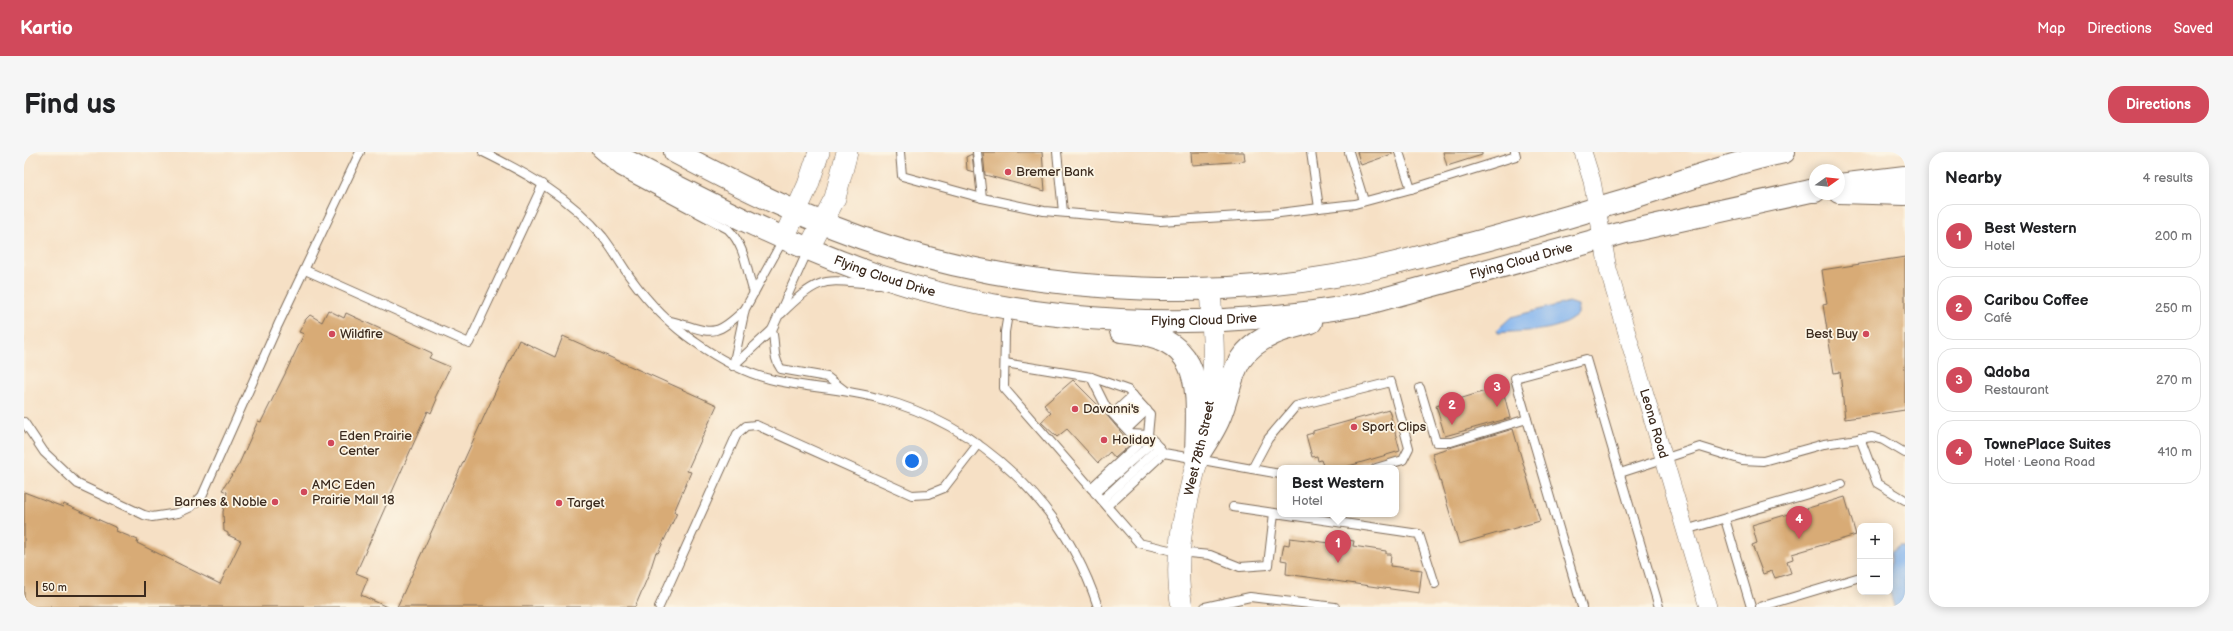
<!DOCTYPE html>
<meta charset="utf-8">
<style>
:root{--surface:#fff;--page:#f6f6f6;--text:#202124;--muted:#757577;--line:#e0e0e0;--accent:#d1495b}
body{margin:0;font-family:"Balsamiq Sans",sans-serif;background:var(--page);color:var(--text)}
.controls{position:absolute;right:12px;bottom:12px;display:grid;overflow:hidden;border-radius:8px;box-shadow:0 2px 10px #0003}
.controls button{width:36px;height:36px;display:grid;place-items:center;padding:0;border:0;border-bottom:1px solid var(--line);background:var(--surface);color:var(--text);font:20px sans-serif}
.compass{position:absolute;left:1785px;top:12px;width:36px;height:36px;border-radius:50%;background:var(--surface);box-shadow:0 2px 10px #0003;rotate:75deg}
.scale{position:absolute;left:12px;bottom:10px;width:110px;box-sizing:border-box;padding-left:4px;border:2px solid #3b2a1e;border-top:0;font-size:11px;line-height:14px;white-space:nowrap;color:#3b2a1e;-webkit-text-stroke:3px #fcf5e5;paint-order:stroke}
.you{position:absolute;left:888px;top:309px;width:14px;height:14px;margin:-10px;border:3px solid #fff;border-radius:50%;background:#1a73e8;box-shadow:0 0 0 6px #1a73e833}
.badge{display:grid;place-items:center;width:26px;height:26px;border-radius:50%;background:var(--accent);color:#fff;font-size:13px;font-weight:700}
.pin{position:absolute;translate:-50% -33px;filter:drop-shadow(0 1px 2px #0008)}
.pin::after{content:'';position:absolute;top:21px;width:14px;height:12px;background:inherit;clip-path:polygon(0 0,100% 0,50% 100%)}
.popup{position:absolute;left:1253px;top:313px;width:122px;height:52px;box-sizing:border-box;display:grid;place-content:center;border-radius:8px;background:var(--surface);filter:drop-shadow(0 1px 3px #0005);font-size:13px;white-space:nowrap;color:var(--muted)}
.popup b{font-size:15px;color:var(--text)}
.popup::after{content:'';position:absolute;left:50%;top:100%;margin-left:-8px;border:8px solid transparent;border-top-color:var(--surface)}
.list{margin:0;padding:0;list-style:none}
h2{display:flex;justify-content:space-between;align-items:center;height:52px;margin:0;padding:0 16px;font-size:17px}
h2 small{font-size:13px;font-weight:400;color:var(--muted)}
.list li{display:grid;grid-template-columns:26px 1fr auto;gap:12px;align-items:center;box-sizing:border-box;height:64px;margin:0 8px 8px;padding:0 8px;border:1px solid var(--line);border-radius:16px}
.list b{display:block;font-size:15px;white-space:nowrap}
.list p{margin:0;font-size:13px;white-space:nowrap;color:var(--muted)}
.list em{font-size:13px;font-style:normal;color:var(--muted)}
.map{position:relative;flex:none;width:1881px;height:455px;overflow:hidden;border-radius:16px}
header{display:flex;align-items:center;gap:24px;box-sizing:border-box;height:56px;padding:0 20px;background:var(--accent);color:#fff}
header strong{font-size:19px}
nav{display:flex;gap:22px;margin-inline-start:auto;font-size:14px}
.intro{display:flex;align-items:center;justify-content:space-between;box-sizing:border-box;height:96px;padding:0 24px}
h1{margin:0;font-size:28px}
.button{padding:10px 18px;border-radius:16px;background:var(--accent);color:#fff;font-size:14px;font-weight:700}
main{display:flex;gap:24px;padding:0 24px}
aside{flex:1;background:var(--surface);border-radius:16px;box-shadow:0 2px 10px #0003}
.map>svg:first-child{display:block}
.water{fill:#82b4ef;stroke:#5e6f86}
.building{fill:#d8ab76}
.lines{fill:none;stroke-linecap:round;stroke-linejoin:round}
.service-casing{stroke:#7c6a58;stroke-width:10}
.minor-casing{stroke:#7c6a58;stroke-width:18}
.tertiary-casing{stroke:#7c6a58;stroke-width:22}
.primary-casing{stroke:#7c6a58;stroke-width:24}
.motorway-casing{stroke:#7c6a58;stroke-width:24}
.service{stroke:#fff;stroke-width:8}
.minor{stroke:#fff;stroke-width:17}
.tertiary{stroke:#fff;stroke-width:21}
.primary{stroke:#fff;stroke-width:22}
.motorway{stroke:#fff;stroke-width:22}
.poi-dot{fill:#d1495b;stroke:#fcf5e5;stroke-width:1.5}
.labels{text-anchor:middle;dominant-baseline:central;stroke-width:3.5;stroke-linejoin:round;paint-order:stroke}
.poi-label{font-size:13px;fill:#3b2a1e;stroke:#fcf5e5;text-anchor:start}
.street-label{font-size:13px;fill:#3b2a1e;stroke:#fcf5e5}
</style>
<header>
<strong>Kartio</strong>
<nav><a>Map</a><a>Directions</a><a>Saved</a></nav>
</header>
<div class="intro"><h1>Find us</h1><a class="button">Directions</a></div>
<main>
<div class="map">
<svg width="1881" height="455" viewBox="0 0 1881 455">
<rect width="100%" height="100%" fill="#fcf5e5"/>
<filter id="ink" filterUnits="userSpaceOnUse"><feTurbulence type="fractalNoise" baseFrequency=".025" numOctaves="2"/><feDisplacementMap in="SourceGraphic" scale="8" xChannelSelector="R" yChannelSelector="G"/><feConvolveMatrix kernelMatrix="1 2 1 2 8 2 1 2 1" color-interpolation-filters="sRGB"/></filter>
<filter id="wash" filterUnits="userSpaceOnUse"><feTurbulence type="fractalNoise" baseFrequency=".012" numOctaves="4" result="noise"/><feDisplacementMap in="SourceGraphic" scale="16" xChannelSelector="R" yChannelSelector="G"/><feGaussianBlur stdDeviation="0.9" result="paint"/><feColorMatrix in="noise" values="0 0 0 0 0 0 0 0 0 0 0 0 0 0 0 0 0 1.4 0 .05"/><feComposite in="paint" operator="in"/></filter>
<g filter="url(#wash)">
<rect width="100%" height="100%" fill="#f6e0c5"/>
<!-- water -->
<g class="water">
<path d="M1545 150 1554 153V162C1534 182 1500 178 1474 181L1473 178 1487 165Z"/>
<path d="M1876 395H1881V455H1870L1866 440V400Z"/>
</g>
<g id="blocks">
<!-- building -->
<g class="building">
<path d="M959 0H1018L1021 39 961 23Z"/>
<path d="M1167 0H1220L1221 9 1168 13Z"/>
<path d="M1333 0H1368V2L1337 13Z"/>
<path d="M1419 0H1458V3L1423 14Z"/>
<path d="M948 2 950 20 943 18 942 5Z"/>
<path d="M1881 105V258L1821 267 1816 220 1810 221 1799 153 1803 152 1798 118Z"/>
<path d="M304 158 320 166 322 161 408 201 405 206 426 215 411 246 413 247 407 261 404 259 332 421 344 426 337 443 363 455H0V340L39 355 40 352 93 376 92 379 114 388 113 391 196 432 217 389 204 383V381L200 379 199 360 203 340 198 338 215 312 234 269 237 270 261 222 280 182 275 180 282 167 286 163 298 170Z"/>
<path d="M539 184 693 253 663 319 667 320 650 360 653 361 634 401 632 400 625 422 611 455H373L495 188 531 205Z"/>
<path d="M1049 228 1075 254 1107 292 1091 306 1086 300 1074 311 1043 277 1033 285 1017 270 1027 261 1020 253Z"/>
<path d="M1478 234 1486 266 1421 284 1412 254Z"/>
<path d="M1365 258 1376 299 1318 316H1300L1297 308 1294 309 1293 304 1288 305 1282 283 1289 281V279Z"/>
<path d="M1489 277 1516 369 1435 392 1408 301Z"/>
<path d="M1821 345 1832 383 1768 402 1769 407 1763 409 1767 421 1751 426 1748 419 1739 422 1728 393 1733 391 1728 373Z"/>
<path d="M1266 386 1306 391 1307 386 1330 389 1329 394 1362 399V402H1367L1366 414 1398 418 1395 441 1262 422 1263 409 1257 408 1260 392 1265 393Z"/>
</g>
</g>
</g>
<g filter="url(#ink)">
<use href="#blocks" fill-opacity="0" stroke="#7c6a58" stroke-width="1"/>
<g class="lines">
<defs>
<g id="service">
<path d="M459 0C504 22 547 46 579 85 589 98 597 112 606 125 624 150 646 173 671 190 696 208 724 223 754 229 787 236 821 237 853 246 957 272 1041 353 1074 455"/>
<path d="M573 0 595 19 704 77C722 95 722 118 730 141"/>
<path d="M876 0 878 24 958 46 1020 59 1136 69 1248 62 1295 56 1331 52 1387 37 1375 0"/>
<path d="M953 0 958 46"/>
<path d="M1033 0 1039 60"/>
<path d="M1287 0 1295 56"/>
<path d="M1325 0 1340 49"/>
<path d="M1387 37 1492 4 1491 0"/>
<path d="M281 118 445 191 519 32"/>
<path d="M985 156 981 180 980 236 1115 391 1154 400 1186 403 1216 415 1244 413 1250 361 1256 362"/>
<path d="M757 162C798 121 800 129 854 132"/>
<path d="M647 169C686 179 688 189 720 158"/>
<path d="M748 178C752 192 748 205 757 217L803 225 820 238"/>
<path d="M981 211 1067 225 1104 238 1126 262 1124 283 1140 301 1228 317 1244 287 1272 254 1367 230 1385 296 1379 308 1352 316"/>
<path d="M709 214 748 178 784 98"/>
<path d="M709 214 721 157 760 86"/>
<path d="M1067 225 1082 255 1107 282 1124 283"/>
<path d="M1396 236 1412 290H1427L1503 267"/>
<path d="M1089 262 1109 243"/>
<path d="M1094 268 1114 249"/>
<path d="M0 270 20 300 54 332 120 363 128 365 154 361 167 355 178 344 254 173 336 0"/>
<path d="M1098 272 1118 254"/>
<path d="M1103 277 1123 258"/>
<path d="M1836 286 1853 331 1881 348"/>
<path d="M1228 317 1256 322"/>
<path d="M1596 321 1676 295 1718 308 1739 309 1800 292 1848 285 1859 288 1881 301"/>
<path d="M1067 336 1124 283"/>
<path d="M1071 341 1130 289"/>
<path d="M1078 348 1135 295"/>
<path d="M1083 354 1140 301"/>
<path d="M1209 355 1250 361"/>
<path d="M1258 362 1395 382 1411 432"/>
<path d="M1701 367 1727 455"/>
<path d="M1661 378 1818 332"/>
<path d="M635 455 713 282 722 274 732 273 888 343 905 342 920 336 954 292"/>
<path d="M1181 455 1226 445 1311 455"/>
<path d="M1558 455 1491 226 1562 207 1635 455"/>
<path d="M1736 455 1836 425"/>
</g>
<g id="minor">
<path id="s1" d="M1559 0 1568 29 1584 117 1684 455"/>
</g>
<g id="tertiary">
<path d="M760 86 784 33 795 0"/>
<path d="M785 96 811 46 823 0"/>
<path id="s2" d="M1158 455C1144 382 1177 314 1187 243 1192 207 1188 172 1186 136"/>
</g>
<g id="primary">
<path id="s3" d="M585 0C673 45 761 92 855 124 1011 176 1180 180 1341 152L1602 80 1791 38"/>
<path d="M651 0C719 36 789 71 862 94 1022 144 1213 152 1376 110 1449 92 1522 72 1594 50 1649 33 1703 12 1760 0"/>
<path d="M1815 33 1881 25"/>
<path d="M1097 179C1184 184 1173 239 1172 305"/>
<path d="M1172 306C1180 294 1188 282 1194 269 1211 231 1203 203 1249 182 1261 176 1275 174 1287 170"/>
</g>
<g id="motorway">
<path d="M1787 39H1791"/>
<path d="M1815 40 1881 42"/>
</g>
</defs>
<!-- service casing -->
<use href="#service" class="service-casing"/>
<!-- minor casing -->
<use href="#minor" class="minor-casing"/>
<!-- tertiary casing -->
<use href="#tertiary" class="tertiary-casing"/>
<!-- primary casing -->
<use href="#primary" class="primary-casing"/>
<!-- motorway casing -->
<use href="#motorway" class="motorway-casing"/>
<!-- service -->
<use href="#service" class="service"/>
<!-- minor -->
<use href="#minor" class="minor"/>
<!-- tertiary -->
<use href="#tertiary" class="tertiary"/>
<!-- primary -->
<use href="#primary" class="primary"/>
<!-- motorway -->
<use href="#motorway" class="motorway"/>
</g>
</g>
<!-- markers -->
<g class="poi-dot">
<circle cx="984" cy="20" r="4"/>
<circle cx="308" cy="182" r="4"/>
<circle cx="1842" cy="182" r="4"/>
<circle cx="1051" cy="257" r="4"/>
<circle cx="1330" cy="275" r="4"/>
<circle cx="1080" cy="288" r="4"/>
<circle cx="307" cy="291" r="4"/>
<circle cx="280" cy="340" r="4"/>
<circle cx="251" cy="350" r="4"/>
<circle cx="535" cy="351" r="4"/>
</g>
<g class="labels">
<!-- poi labels -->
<g class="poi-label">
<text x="992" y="20">Bremer Bank</text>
<text x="316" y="182">Wildfire</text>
<text x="1834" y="182" text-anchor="end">Best Buy</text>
<text x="1059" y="257">Davanni's</text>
<text x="1338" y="275">Sport Clips</text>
<text x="315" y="284">Eden Prairie<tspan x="315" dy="15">Center</tspan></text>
<text x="1088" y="288">Holiday</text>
<text x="288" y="333">AMC Eden<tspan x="288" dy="15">Prairie Mall 18</tspan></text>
<text x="243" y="350" text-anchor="end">Barnes &amp; Noble</text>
<text x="543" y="351">Target</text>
</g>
<!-- street labels -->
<g class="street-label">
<text stroke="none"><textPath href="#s3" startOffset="951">Flying Cloud Drive</textPath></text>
<text stroke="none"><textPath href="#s3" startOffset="303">Flying Cloud Drive</textPath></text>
<text stroke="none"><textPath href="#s3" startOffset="627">Flying Cloud Drive</textPath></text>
<text stroke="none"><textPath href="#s1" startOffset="281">Leona Road</textPath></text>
<text stroke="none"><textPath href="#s2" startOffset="161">West 78th Street</textPath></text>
</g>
</g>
</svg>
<div class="controls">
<button>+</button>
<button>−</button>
</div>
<svg class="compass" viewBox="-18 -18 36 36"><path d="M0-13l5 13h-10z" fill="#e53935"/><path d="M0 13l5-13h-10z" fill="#757577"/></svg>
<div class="scale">50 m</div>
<div class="you"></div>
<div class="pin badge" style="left:1314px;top:411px">1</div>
<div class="popup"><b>Best Western</b>Hotel</div>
<div class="pin badge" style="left:1428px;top:273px">2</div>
<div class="pin badge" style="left:1473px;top:255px">3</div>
<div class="pin badge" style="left:1775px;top:387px">4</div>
</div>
<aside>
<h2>Nearby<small>4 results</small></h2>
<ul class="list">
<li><span class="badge">1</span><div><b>Best Western</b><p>Hotel</p></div><em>200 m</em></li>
<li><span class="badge">2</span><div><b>Caribou Coffee</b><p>Café</p></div><em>250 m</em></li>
<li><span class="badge">3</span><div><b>Qdoba</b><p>Restaurant</p></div><em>270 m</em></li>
<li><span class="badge">4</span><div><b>TownePlace Suites</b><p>Hotel · Leona Road</p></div><em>410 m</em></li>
</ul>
</aside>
</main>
